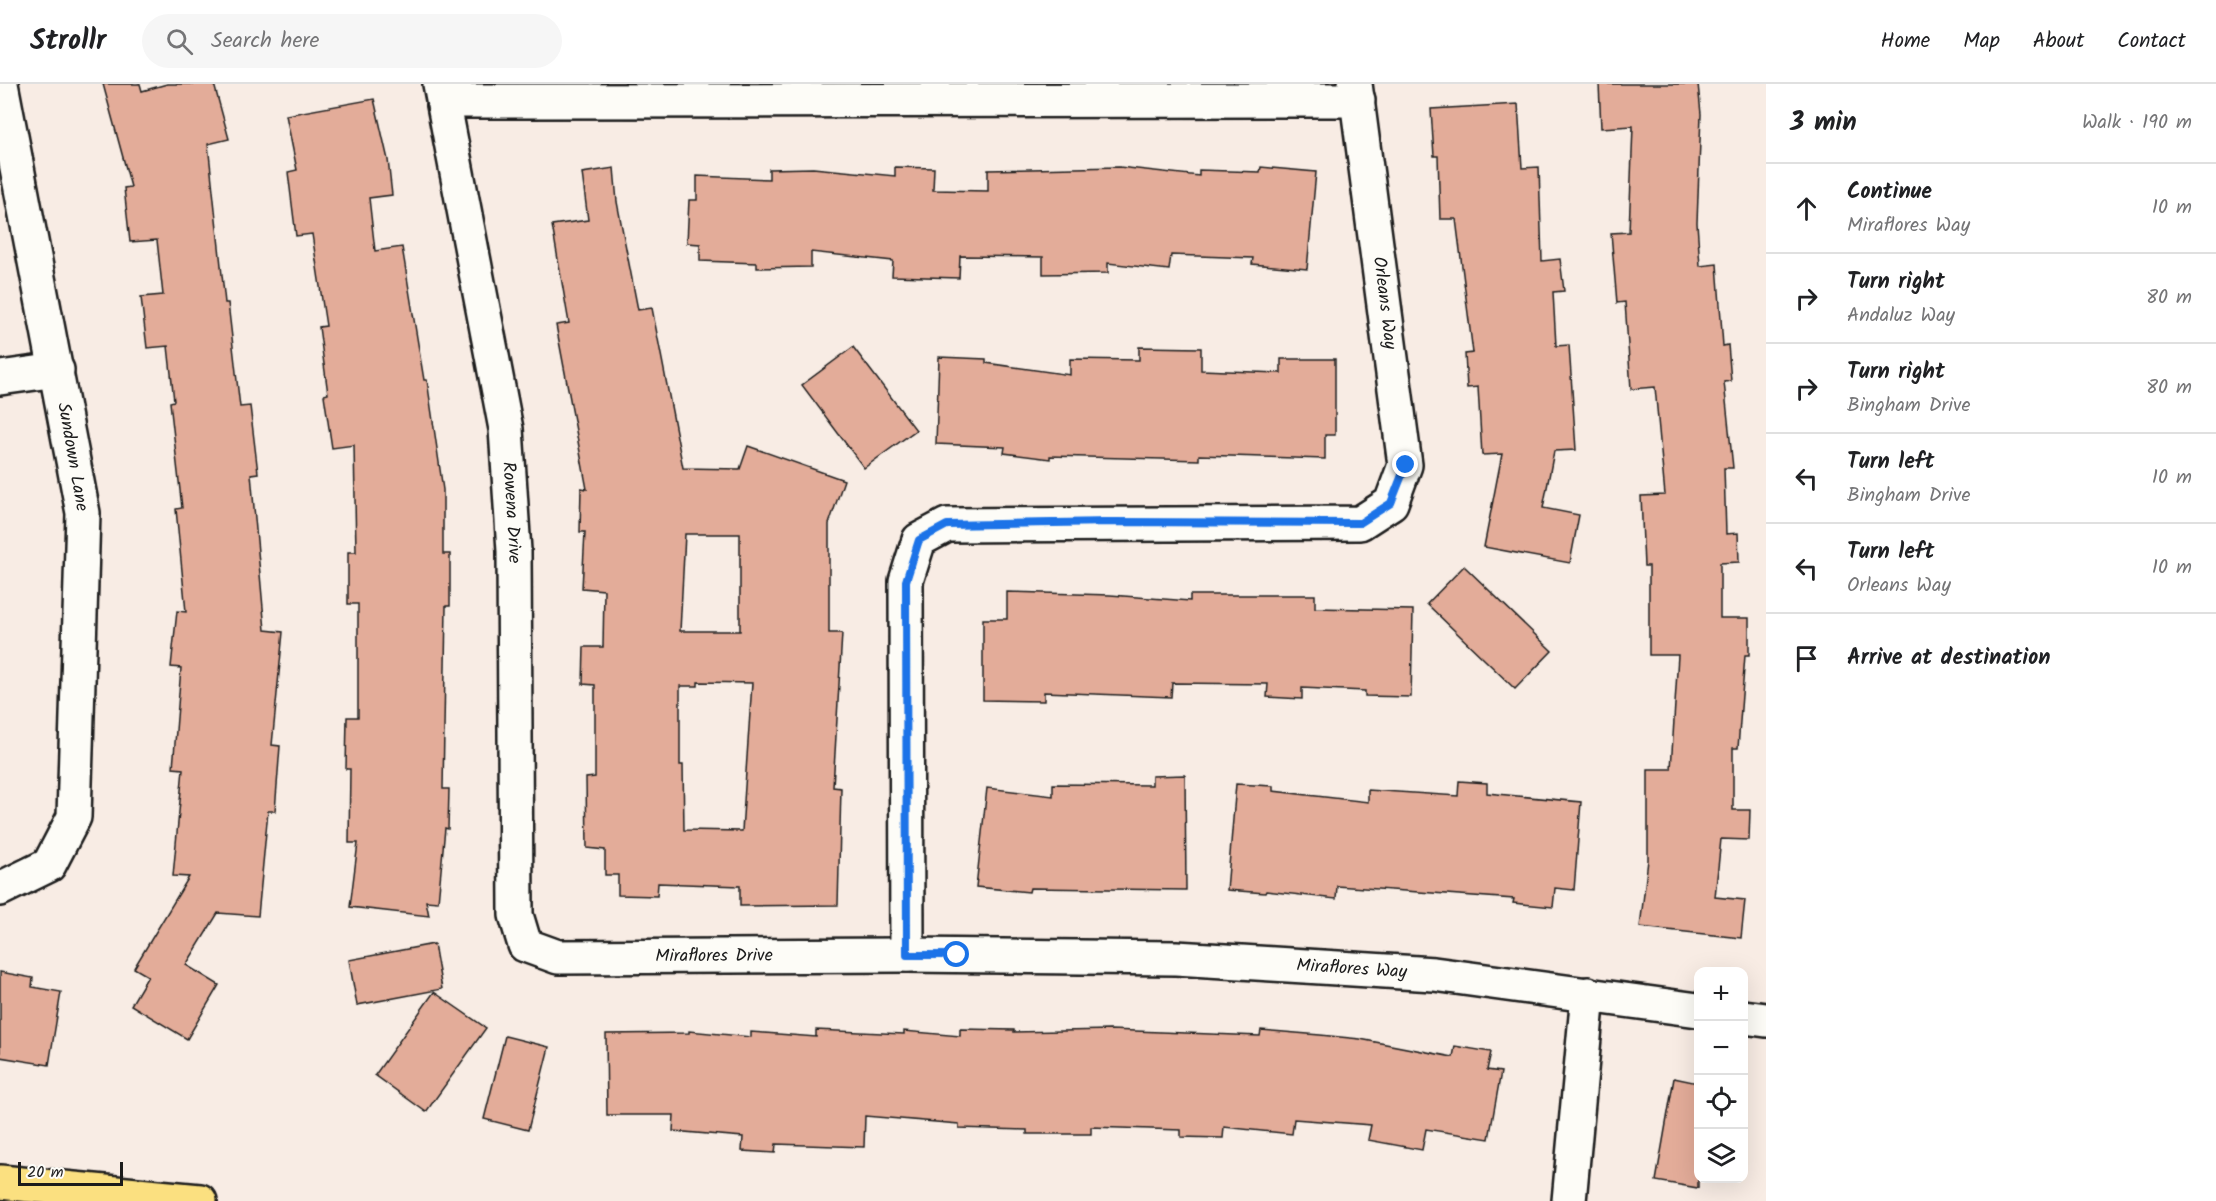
<!DOCTYPE html>
<meta charset="utf-8">
<style>
:root{--surface:#fff;--page:#f6f6f6;--text:#202124;--muted:#757577;--line:#e0e0e0}
body{margin:0;font-family:Kalam,sans-serif;background:var(--page);color:var(--text)}
.controls{position:absolute;right:18px;bottom:18px;display:grid;overflow:hidden;border-radius:12px;box-shadow:0 6px 24px #0002}
.controls button{width:54px;height:54px;display:grid;place-items:center;padding:0;border:0;border-bottom:2px solid var(--line);background:var(--surface);color:var(--text);font:30px sans-serif}
.scale{position:absolute;left:18px;bottom:15px;width:105px;box-sizing:border-box;padding-left:6px;border:3px solid #1c1c1c;border-top:0;font-size:16px;line-height:21px;white-space:nowrap;color:#1c1c1c;-webkit-text-stroke:4px #fdfcf7;paint-order:stroke}
.stop{position:absolute;width:18px;height:18px;margin:-14px;border:4px solid #1a73e8;border-radius:50%;background:#fff}
.stop.end{background:#1a73e8;border-color:#fff;box-shadow:0 2px 6px #0008}
.list{margin:0;padding:0;list-style:none}
h2{display:flex;justify-content:space-between;align-items:center;height:78px;margin:0;padding:0 24px;font-size:26px}
h2 small{font-size:20px;font-weight:400;color:var(--muted)}
.list li{display:grid;grid-template-columns:39px 1fr auto;gap:18px;align-items:center;box-sizing:border-box;height:90px;padding:0 24px;border-top:2px solid var(--line)}
.list b{display:block;font-size:22px;white-space:nowrap}
.list p{margin:0;font-size:20px;white-space:nowrap;color:var(--muted)}
.list em{font-size:20px;font-style:normal;color:var(--muted)}
.icon{flex:none;width:33px;height:33px;fill:none;stroke:currentColor;stroke-width:2;stroke-linecap:round;stroke-linejoin:round}
.map{position:relative;flex:none;width:1766px;height:1117px;overflow:hidden}
header{display:flex;align-items:center;gap:36px;box-sizing:border-box;height:84px;padding:0 30px;background:var(--surface);border-bottom:2px solid var(--line)}
header strong{font-size:28px}
nav{display:flex;gap:33px;margin-inline-start:auto;font-size:21px}
.search{width:420px;height:54px;background:var(--page);display:flex;align-items:center;gap:15px;box-sizing:border-box;padding:0 21px;border-radius:33px;color:var(--muted);font-size:22px}
main{display:flex}
aside{flex:1;background:var(--surface)}
.map>svg:first-child{display:block}
.building{fill:#e3ac99;stroke:#1c1c1c;stroke-width:1.5;fill-rule:evenodd}
.lines{fill:none;stroke-linecap:round;stroke-linejoin:round}
.minor-casing{stroke:#1c1c1c;stroke-width:38}
.primary-casing{stroke:#1c1c1c;stroke-width:38}
.minor{stroke:#fdfcf7;stroke-width:33}
.primary{stroke:#fbe080;stroke-width:33}
.route{stroke:#1a73e8;stroke-width:8}
.labels{text-anchor:middle;dominant-baseline:central;stroke-width:6;stroke-linejoin:round;paint-order:stroke}
.street-label{font-size:18px;fill:#1c1c1c;stroke:#fdfcf7}
</style>
<header>
<strong>Strollr</strong>
<div class="search"><svg class="icon" aria-label="search" viewBox="0 0 24 24"><circle cx="10" cy="10" r="6"/><path d="M15 15l6 6"/></svg>Search here</div>
<nav><a>Home</a><a>Map</a><a>About</a><a>Contact</a></nav>
</header>
<main>
<div class="map">
<svg width="1766" height="1117" viewBox="0 0 1766 1117">
<rect width="100%" height="100%" fill="#f8ece4"/>
<filter id="ink" filterUnits="userSpaceOnUse"><feTurbulence type="fractalNoise" baseFrequency=".0167" numOctaves="2"/><feDisplacementMap in="SourceGraphic" scale="12" xChannelSelector="R" yChannelSelector="G"/><feConvolveMatrix kernelMatrix="1 2 1 2 8 2 1 2 1" color-interpolation-filters="sRGB"/></filter>
<g filter="url(#ink)">
<!-- building -->
<g class="building">
<path d="M103 0H140L142 7 167 0H214L229 55 208 60 225 219H228L240 323 250 322 258 389 251 390 265 546 283 548 272 661 280 662 275 727H268L258 832 218 829 186 881 219 901 187 955 131 921 148 892 134 884 189 793 173 792 183 685 173 684 181 584 171 583 177 527 186 528 176 425 182 424 170 318 174 317 168 262 147 264 141 213 163 211 157 156 130 158 124 104 131 103Z"/>
<path d="M1599 0H1698L1701 30 1697 139 1700 182 1717 180 1723 262 1728 261 1731 297 1724 298 1733 384H1724L1726 450 1738 449 1739 478 1720 479V534H1749V571H1745L1738 664H1733V726H1750L1749 756 1721 755 1715 813 1745 816 1741 854 1640 843 1648 776V685H1671L1678 571H1649V482H1644L1641 412 1665 411 1655 303 1631 305 1625 218 1617 219 1611 149 1629 148 1633 42 1601 44Z"/>
<path d="M374 15 388 76 392 111 369 114 375 167 402 163 424 296H427L443 406V470H450V522H446L443 705H449L448 745 445 744 438 818 426 817 429 832 350 823 358 759H349L350 685H346L347 633H358V520H348V468H356L354 361 332 364 324 311 328 310 319 243 326 242 312 150 296 152 288 88 297 86 286 31Z"/>
<path d="M1518 20 1522 84 1539 83 1542 177 1560 175 1564 207 1553 208 1556 262 1569 261 1576 366 1554 367 1543 424 1579 431 1570 479 1484 463 1502 370 1482 371 1478 303 1467 304 1465 270 1473 269 1456 135H1440L1438 72H1434L1431 25Z"/>
<path d="M895 83 934 84 933 106 988 107V86L1119 83 1199 92V86L1260 88 1261 83 1316 88 1307 185 1252 180 1253 174 1171 171 1169 186 1108 179V189L1043 190V173L960 172 959 194 892 192 893 177 811 168V183L757 184V179L700 177V160L687 159 689 116H697V92L769 95V85L813 84 895 92Z"/>
<path d="M614 84 617 118 638 226 652 224 683 384 740 385 748 362 844 396 829 440V549H842L833 703 841 704 838 821 740 822V802L658 799 657 812 618 811V791H605V766L587 764 586 694 595 693V601L583 600 584 563H603L604 506 582 504 585 448H580L581 404 587 405 556 241 569 239 552 141 588 136 582 89ZM685 450H740V547H680ZM698 598 752 599 742 747 684 746 683 681H680V602H698Z"/>
<path d="M853 263 916 346 864 384 802 301Z"/>
<path d="M1139 263 1201 264V286L1281 289V275H1335V351H1325V375L1199 371V376L1050 372V375L1004 369 1005 363 936 360 939 273 986 275V279L1070 291V275L1139 276Z"/>
<path d="M1464 482 1552 567 1515 605 1427 520Z"/>
<path d="M1007 508 1110 511 1190 517V511H1315V524L1413 526 1411 613 1365 612V607L1302 604V615L1267 613 1268 600 1172 599 1171 613 1044 608V617L983 616V535H1007Z"/>
<path d="M1185 691 1186 806 1030 804 1029 808 976 803 987 704 1053 712V700L1152 701V692Z"/>
<path d="M1459 697 1487 699V709L1581 718 1574 806 1555 804 1553 823 1513 819 1514 815 1337 802 1336 815 1266 807 1265 809 1227 806 1236 700 1273 702V707L1368 718V706L1458 712Z"/>
<path d="M434 860 442 905 357 921 349 876Z"/>
<path d="M0 888 33 894 32 903 61 908 49 981 0 973Z"/>
<path d="M434 908 486 944 426 1028 375 991Z"/>
<path d="M960 945 1014 946V948L1110 946 1260 952 1261 946 1320 951 1360 955 1453 973 1455 962 1491 968 1487 986 1501 988 1489 1055 1426 1045 1422 1066 1368 1056 1371 1041 1294 1035 1292 1050 1224 1043 1223 1054 1181 1053V1046L1091 1043V1050H1027V1046L959 1044V1040L865 1032 864 1063 776 1060 775 1069 742 1067 743 1053 673 1047 674 1031H607L606 950 689 949V947L751 953V948L816 953V946L904 950V947L960 952Z"/>
<path d="M505 952 549 963 528 1046 484 1035Z"/>
<path d="M1674 994 1698 999V1104L1656 1097Z"/>
</g>
<g class="lines">
<defs>
<g id="minor">
<path id="s1" d="M440 0 506 345 514 467 516 831 525 861 558 873 907 871 1176 874 1434 890 1698 926"/>
<path d="M444 17 1358 16"/>
<path d="M0 294 57 286"/>
<path d="M0 805 49 781 74 733 83 429 1 0"/>
<path d="M907 871 906 497 919 456 947 441 1360 439 1391 419 1405 381 1355 0"/>
<path d="M1744 933 1766 936"/>
<path d="M1569 1117 1588 910"/>
</g>
<path id="primary" d="M0 1098 200 1117"/>
</defs>
<!-- minor casing -->
<use href="#minor" class="minor-casing"/>
<!-- primary casing -->
<use href="#primary" class="primary-casing"/>
<!-- minor -->
<use href="#minor" class="minor"/>
<!-- primary -->
<use href="#primary" class="primary"/>
</g>
</g>
<g class="lines" filter="url(#ink)">
<!-- route -->
<path class="route" d="M957 871H907L906 497 919 456 947 441 1112 438 1360 439 1391 419 1406 381"/>
</g>
<g class="labels">
<!-- street labels -->
<g class="street-label">
<text transform="translate(1384 219) rotate(83)">Orleans Way</text>
<text transform="translate(72 373) rotate(80)">Sundown Lane</text>
<text stroke="none"><textPath href="#s1" startOffset="435">Rowena Drive</textPath></text>
<text stroke="none"><textPath href="#s1" startOffset="1060">Miraflores Drive</textPath></text>
<text stroke="none"><textPath href="#s1" startOffset="1698">Miraflores Way</textPath></text>
</g>
</g>
</svg>
<div class="controls">
<button>+</button>
<button>−</button>
<button><svg class="icon" aria-label="locate" viewBox="0 0 24 24"><circle cx="12" cy="12" r="6"/><path d="M12 2v4M12 18v4M2 12h4M18 12h4"/></svg></button>
<button><svg class="icon" aria-label="layers" viewBox="0 0 24 24"><path d="M12 4l9 5-9 5-9-5zM3 14l9 5 9-5"/></svg></button>
</div>
<div class="scale">20 m</div>
<div class="stop" style="left:957px;top:871px"></div>
<div class="stop end" style="left:1406px;top:381px"></div>
</div>
<aside>
<h2>3 min<small>Walk · 190 m</small></h2>
<ul class="list">
<li><svg class="icon" aria-label="ahead" viewBox="0 0 24 24"><path d="M12 20V5M6 11l6-6 6 6"/></svg><div><b>Continue</b><p>Miraflores Way</p></div><em>10 m</em></li>
<li><svg class="icon" aria-label="right" viewBox="0 0 24 24"><path d="M7 20v-9h11M14 6l5 5-5 5"/></svg><div><b>Turn right</b><p>Andaluz Way</p></div><em>80 m</em></li>
<li><svg class="icon" aria-label="right" viewBox="0 0 24 24"><path d="M7 20v-9h11M14 6l5 5-5 5"/></svg><div><b>Turn right</b><p>Bingham Drive</p></div><em>80 m</em></li>
<li><svg class="icon" aria-label="left" viewBox="0 0 24 24"><path d="M17 20v-9H6M10 6l-5 5 5 5"/></svg><div><b>Turn left</b><p>Bingham Drive</p></div><em>10 m</em></li>
<li><svg class="icon" aria-label="left" viewBox="0 0 24 24"><path d="M17 20v-9H6M10 6l-5 5 5 5"/></svg><div><b>Turn left</b><p>Orleans Way</p></div><em>10 m</em></li>
<li><svg class="icon" aria-label="arrive" viewBox="0 0 24 24"><path d="M6 21V4h12l-3 4 3 4H6"/></svg><div><b>Arrive at destination</b></div></li>
</ul>
</aside>
</main>
